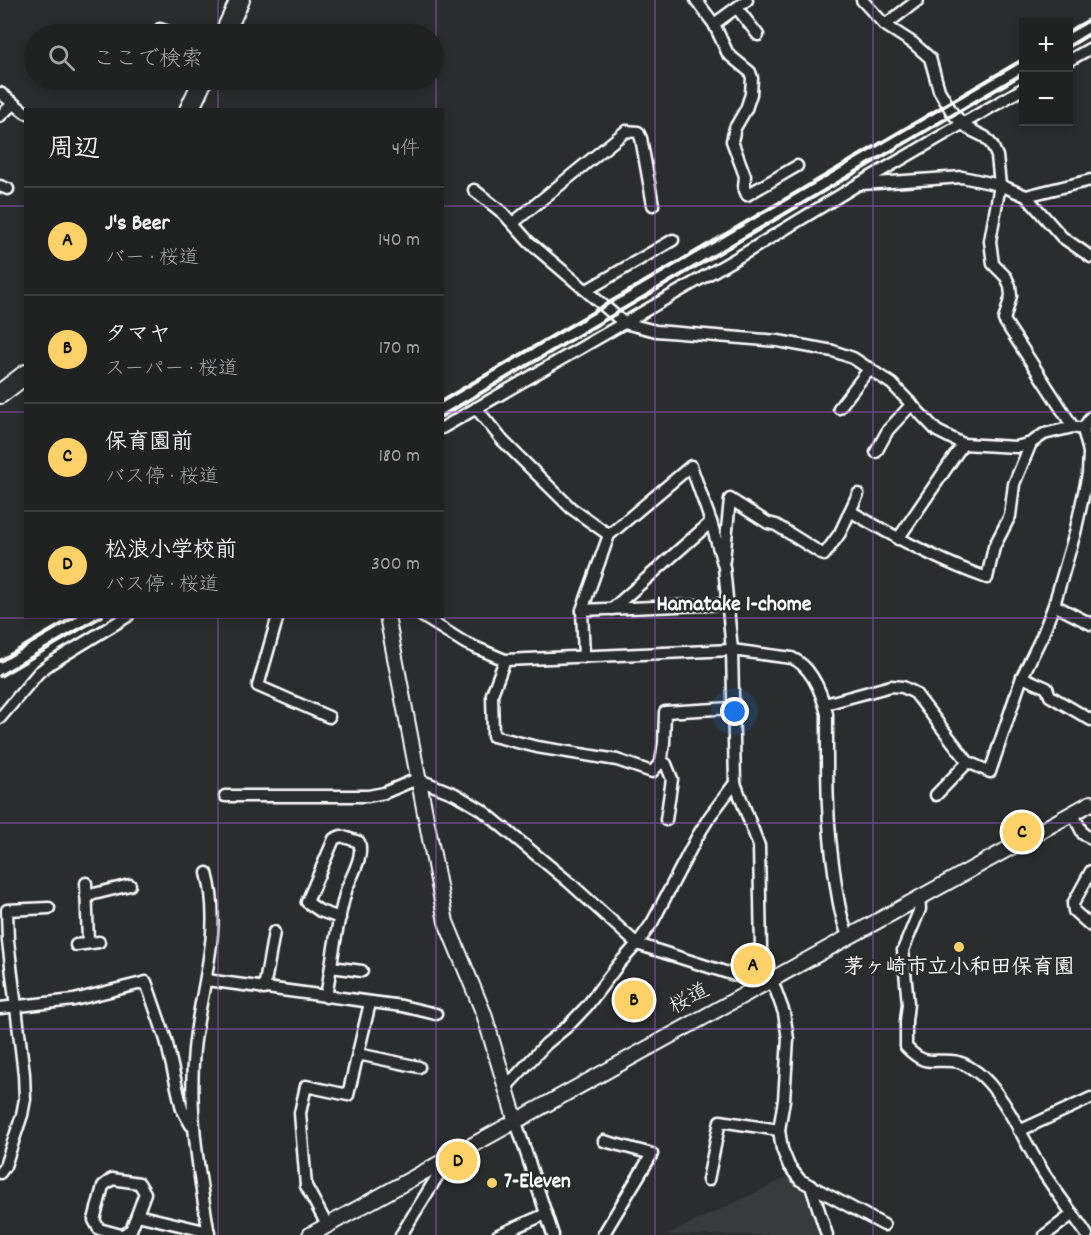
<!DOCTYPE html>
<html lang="ja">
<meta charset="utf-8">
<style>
:root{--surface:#202222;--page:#2d2f2f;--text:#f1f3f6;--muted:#a2a4a5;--line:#3d3f40;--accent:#ffd166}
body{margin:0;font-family:Dekko,"Klee One",sans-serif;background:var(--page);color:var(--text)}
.controls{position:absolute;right:18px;top:18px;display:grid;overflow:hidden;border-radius:0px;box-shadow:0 3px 9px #0003}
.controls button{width:54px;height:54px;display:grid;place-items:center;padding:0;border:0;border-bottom:2px solid var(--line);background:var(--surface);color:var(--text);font:30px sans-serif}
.you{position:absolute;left:735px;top:712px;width:21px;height:21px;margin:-15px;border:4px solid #fff;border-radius:50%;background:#1a73e8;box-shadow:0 0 0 9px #1a73e833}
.badge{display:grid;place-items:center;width:39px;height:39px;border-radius:50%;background:var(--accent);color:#111;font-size:20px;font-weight:700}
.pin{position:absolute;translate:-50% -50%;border:3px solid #fff;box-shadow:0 2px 6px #0006}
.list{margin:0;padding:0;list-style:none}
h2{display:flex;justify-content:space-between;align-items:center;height:78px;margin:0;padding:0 24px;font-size:26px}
h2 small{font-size:20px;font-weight:400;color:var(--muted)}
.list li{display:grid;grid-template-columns:39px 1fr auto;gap:18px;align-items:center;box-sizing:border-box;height:108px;padding:0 24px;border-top:2px solid var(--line)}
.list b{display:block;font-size:22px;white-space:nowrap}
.list p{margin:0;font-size:20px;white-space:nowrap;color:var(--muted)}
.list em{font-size:20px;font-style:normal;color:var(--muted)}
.icon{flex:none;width:33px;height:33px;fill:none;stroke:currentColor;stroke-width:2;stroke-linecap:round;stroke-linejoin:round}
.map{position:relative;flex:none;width:1091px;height:1235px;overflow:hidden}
.search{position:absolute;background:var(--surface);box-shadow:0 3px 9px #0003;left:24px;top:24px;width:420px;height:66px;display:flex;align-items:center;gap:15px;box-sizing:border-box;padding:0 21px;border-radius:33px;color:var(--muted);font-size:22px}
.panel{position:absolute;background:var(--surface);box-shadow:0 3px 9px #0003;left:24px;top:108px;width:420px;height:510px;border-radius:0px}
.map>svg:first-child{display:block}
.built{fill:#373a3b}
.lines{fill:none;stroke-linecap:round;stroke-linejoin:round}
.street-casing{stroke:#fff;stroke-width:15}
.secondary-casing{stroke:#fff;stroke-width:18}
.highway-casing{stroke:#fff;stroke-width:22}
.street{stroke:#2a2d2e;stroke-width:10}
.secondary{stroke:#2a2d2e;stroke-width:14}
.highway{stroke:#2a2d2e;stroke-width:18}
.rail{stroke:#fff;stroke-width:4}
.grid{fill:none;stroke:#9c61cf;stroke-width:1.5;stroke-opacity:0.55}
.poi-dot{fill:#ffd166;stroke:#2a2d2e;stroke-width:2}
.labels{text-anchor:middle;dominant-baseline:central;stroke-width:5;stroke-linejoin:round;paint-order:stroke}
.poi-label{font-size:21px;font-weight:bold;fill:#fff;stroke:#2a2d2e}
.street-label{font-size:21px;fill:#fff;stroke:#2a2d2e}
.neighbourhood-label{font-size:22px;font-weight:bold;fill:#fff;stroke:#2a2d2e}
</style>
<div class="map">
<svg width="1091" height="1235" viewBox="0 0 1091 1235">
<rect width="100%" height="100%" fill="#2a2d2e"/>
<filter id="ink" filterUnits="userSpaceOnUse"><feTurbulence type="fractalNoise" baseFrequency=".0167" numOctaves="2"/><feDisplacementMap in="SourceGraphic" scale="12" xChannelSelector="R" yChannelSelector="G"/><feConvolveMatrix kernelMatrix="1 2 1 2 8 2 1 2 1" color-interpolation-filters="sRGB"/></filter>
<g filter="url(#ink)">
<!-- built -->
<path class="built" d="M792 1174 809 1192 824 1235H666L776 1183Z"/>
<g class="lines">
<defs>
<g id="street">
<path d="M696 0 714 24 728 54 750 72 752 78 751 94 746 109 735 128 732 141 745 176 744 188 747 195 797 166"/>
<path d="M737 8 758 35"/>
<path d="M714 24 747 0"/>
<path d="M885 25 918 0"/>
<path d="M160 29 175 34"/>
<path d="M1068 61 1091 48"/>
<path d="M0 93 26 113"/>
<path d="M0 116 13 104"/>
<path d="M862 184 962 177 1000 185 1026 196 1062 237 1091 257"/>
<path d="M0 186 8 189"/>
<path d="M474 190 503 213 529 242 624 323 656 331 778 341 833 351 853 358 892 384 937 431 963 444 1016 447 1031 443 1044 434 1073 427"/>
<path d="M1026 196 1091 180"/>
<path d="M513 223 626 131 638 132 641 138 653 205"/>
<path d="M587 290 673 240"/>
<path d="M476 408 503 441 571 508 609 535"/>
<path d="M839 408 870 368"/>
<path d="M442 428 747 252 857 185 1024 88"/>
<path d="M1083 429 1091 417"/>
<path d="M876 452 888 430 912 404"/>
<path d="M850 511C894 537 939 561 987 578L994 547 1010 516 1014 484 1031 443"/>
<path d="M898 539 963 444"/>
<path d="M724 560 730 499 768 523 776 525 824 555 840 533 858 494"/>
<path d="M1054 605 1091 624"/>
<path d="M612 609 711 522"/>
<path d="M582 610 727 604"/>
<path d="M278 616 258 686 329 717"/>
<path d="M422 616 465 643 505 660 732 650 792 658C812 667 822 694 827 714 827 767 826 818 834 871 837 893 840 917 849 938"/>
<path d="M584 657 582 610 609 535 691 466 711 522 724 567 732 650 735 783 759 846 761 950 784 1013 788 1039 784 1100 779 1130 782 1149 789 1166 800 1180 884 1225"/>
<path d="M505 660 492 694 493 736 537 747 617 760 652 772 661 762 666 764 672 779 666 820"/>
<path d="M1022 677 1047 688 1050 696 1091 720"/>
<path d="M825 704 891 686 903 687 915 693 968 762 990 772 1022 677 1043 634 1054 605 1075 533 1088 474 1089 452 1083 429 1073 427 1004 320 1011 296 1010 286 1006 277 993 264 990 241 1000 185 997 156 992 145 985 137 969 129 953 114 939 90 930 58 913 43 885 25 862 0"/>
<path d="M0 718 39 672 51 663 128 616"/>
<path d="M661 762 664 743 665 712 732 708"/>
<path d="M936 795 968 762"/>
<path d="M225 796H368L384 793 417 779 455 794 482 810 570 883 637 944 750 980 759 987"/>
<path d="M1073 814 1083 834 1091 838"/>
<path d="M1091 871 1073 904 1074 911 1091 926"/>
<path d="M207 873C223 933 200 988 194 1049 188 1112 199 1173 209 1235"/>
<path d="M86 883 88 943"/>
<path d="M86 896 130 885"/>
<path d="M919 898 920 909 903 950 908 1004 906 1021V1047C926 1067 929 1059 952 1061 960 1061 970 1067 977 1072 1002 1090 1023 1139 1040 1167 1054 1190 1072 1212 1087 1235"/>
<path d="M76 945 99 942"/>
<path d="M331 967 362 971"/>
<path d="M206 980 402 1006 436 1014"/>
<path d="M264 989 274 932"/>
<path d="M326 997C332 962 336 925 346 891 351 876 364 857 359 842L341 836 334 839 307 902 320 911 340 918"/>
<path d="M0 1008 74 1000 146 982 166 1040 182 1109 191 1125"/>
<path d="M358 1054 419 1067"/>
<path d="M506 1087 546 1044 568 1026 587 1006 618 965 637 944 652 923 697 837 710 816 735 783"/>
<path d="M516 1122 553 1235"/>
<path d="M1019 1131 1091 1098"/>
<path d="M0 1173 5 1166 22 1115 25 1099 24 1074 8 941 7 910 49 908"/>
<path d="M708 1180 720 1121 779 1130"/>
<path d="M811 1186 827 1235"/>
<path d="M327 1225 306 1186 300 1113 306 1086 348 1095 370 1003"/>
<path d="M121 1235 99 1229 94 1220 103 1186 112 1179 139 1183 145 1193 137 1215"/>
<path d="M123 1235 131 1230 137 1215 209 1232"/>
<path d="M401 1235 440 1172 438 1165"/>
<path d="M498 1235 546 1214"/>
<path d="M603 1235 652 1154 604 1141"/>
<path d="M1045 1235 1073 1214"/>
</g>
<g id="secondary">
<path d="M387 616 446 922 484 1014 516 1122"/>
<path d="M310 1235 1091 803"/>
</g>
<g id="highway">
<path d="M224 34 240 0"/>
<path d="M189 110 203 80"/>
<path d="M0 394 26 374"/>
</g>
</defs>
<!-- street casing -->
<use href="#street" class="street-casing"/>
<!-- secondary casing -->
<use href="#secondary" class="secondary-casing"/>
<!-- highway casing -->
<use href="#highway" class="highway-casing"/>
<!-- street -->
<use href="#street" class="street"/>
<!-- secondary -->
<use href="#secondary" class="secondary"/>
<!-- highway -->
<use href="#highway" class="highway"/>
<!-- rail -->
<g class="rail">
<path d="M1068 32 1091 19"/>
<path d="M1068 47 1091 33"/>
<path d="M442 401 1024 59"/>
<path d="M442 416 1024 73"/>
<path d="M0 661 76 616"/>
<path d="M0 676 102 616"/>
</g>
</g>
</g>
<!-- grid -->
<path class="grid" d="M218 0V34M436 0V110M655 0V1235M873 0V1235M218 80V110M0 206H26M442 206H1091M0 412H26M442 412H1091M218 616V1235M436 616V1235M0 618H1091M0 823H1091M0 1029H1091"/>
<!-- markers -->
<g class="poi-dot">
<circle cx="959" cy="947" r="6"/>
<circle cx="492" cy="1183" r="6"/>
</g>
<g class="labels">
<!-- poi labels -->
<g class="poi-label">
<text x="959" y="969">茅ヶ崎市立小和田保育園</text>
<text x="504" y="1183" text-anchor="start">7-Eleven</text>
</g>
<!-- street labels -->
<g class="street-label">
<text transform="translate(690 1000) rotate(-29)">桜道</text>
</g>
<!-- neighbourhood labels -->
<g class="neighbourhood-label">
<text x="734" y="605">Hamatake 1-chome</text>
</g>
</g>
</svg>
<div class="controls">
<button>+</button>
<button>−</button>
</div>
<div class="you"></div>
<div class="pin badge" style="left:753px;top:965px">A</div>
<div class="pin badge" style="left:634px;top:1000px">B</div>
<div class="pin badge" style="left:1022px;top:832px">C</div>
<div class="pin badge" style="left:458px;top:1161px">D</div>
<div class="search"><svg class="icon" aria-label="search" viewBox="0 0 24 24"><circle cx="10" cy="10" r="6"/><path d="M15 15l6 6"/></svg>ここで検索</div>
<section class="panel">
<h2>周辺<small>4件</small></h2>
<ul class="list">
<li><span class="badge">A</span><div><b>J's Beer</b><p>バー · 桜道</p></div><em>140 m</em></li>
<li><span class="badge">B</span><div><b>タマヤ</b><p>スーパー · 桜道</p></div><em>170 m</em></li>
<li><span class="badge">C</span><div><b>保育園前</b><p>バス停 · 桜道</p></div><em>180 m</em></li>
<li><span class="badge">D</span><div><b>松浪小学校前</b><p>バス停 · 桜道</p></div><em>300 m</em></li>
</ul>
</section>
</div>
